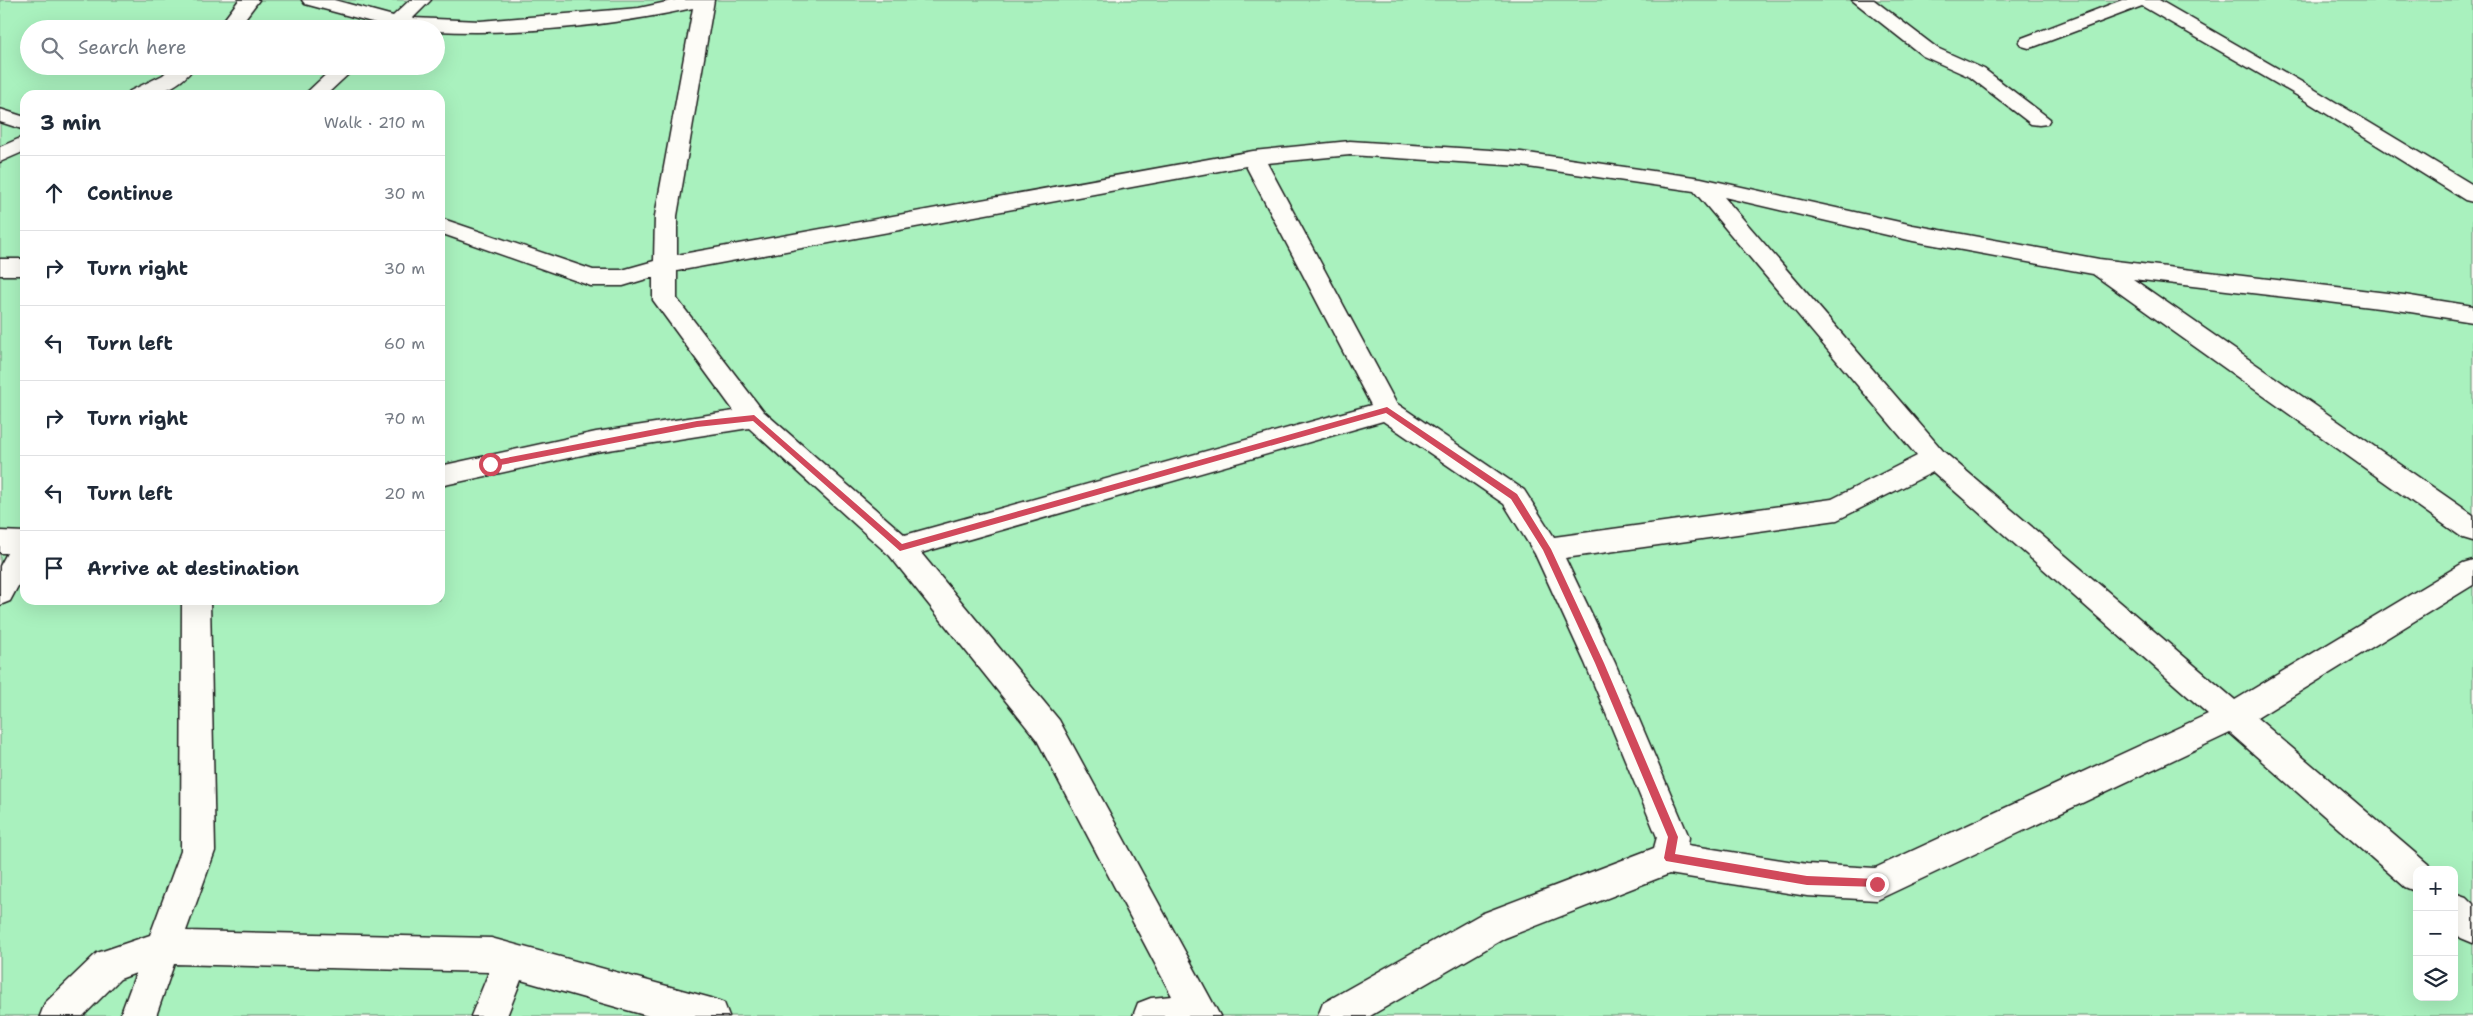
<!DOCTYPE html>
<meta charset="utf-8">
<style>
:root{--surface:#fff;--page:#f2f2f3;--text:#1f2937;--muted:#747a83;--line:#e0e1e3}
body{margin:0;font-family:"Shantell Sans",sans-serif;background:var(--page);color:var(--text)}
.controls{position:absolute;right:15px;bottom:15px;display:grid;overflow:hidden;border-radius:10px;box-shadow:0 5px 20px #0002}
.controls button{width:45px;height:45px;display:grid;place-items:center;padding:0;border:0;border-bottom:1px solid var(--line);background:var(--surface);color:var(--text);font:25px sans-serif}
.stop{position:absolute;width:15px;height:15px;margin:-11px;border:4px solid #d1495b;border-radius:50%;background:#fff}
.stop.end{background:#d1495b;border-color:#fff;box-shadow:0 1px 5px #0008}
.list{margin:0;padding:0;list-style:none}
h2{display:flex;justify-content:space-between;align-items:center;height:65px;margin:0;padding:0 20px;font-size:21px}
h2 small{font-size:16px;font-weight:400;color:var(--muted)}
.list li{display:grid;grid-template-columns:32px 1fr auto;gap:15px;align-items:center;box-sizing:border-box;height:75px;padding:0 20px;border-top:1px solid var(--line)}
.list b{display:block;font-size:19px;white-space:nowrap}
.list em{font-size:16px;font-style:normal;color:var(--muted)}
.icon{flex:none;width:28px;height:28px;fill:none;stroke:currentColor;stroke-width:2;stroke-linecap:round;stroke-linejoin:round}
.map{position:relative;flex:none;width:2473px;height:1016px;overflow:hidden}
.search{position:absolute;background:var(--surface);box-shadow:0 5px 20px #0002;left:20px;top:20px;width:425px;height:55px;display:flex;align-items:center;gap:12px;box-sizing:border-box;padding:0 18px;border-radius:28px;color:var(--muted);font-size:19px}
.panel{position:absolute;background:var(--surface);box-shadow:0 5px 20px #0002;left:20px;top:90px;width:425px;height:515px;border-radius:15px}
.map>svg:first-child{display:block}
.green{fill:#a9f1be;stroke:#62866d;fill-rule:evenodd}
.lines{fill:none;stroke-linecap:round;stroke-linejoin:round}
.street-casing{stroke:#1c1c1c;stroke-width:3}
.street{fill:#fdfcf7;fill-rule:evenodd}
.route{fill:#d1495b}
</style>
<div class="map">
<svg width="2473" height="1016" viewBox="0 0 2473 1016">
<rect width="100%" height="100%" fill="#fdfcf7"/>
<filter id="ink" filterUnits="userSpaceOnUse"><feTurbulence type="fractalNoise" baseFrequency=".02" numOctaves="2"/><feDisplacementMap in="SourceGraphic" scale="10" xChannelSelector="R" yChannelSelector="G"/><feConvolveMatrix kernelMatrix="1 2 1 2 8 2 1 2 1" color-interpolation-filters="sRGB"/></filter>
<g filter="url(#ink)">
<!-- green -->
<path class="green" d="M0 0H2473V1016H0ZM29 29H436V66H29ZM25 95H440V600H25ZM2417 870H2454V997H2417Z"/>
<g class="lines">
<defs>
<g id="street">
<path d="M239 0H259L237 29H217Z"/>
<path d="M302 0H334L393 16 410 0H431L413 18 480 21 639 8 676 0H714L677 216V255L1253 151 1350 141 1521 152 1701 178 1913 225 2099 259 2404 295 2473 306V322L2404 311 2133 279 2473 515V541L2463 538 2093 274 1913 241 1724 197 1944 452 2235 700 2463 563 2473 560V585L2257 718 2429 865 2431 870H2417V892L2405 887 2230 733 1877 900 1807 896 1669 874 1505 938 1370 1016H1318L1323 1003 1481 914 1654 848 1657 837 1585 663 1535 554 1504 504 1383 421 921 553 1059 720 1220 1016H1133L1138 1003 1151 998 1172 996 1037 740 890 556 749 428 596 452 440 486V466L596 432 734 411 653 300V277L623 286H591L440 233V218L593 270H622L654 261 655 216 693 8C612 26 519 35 436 31V29H380L383 25 305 4ZM1350 155 1521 166 1694 191 1917 456 1832 499 1554 537 1524 490 1396 403 1267 163ZM1246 166 1371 405 905 535 763 411 677 299V271ZM1933 472 2208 714 1875 868 1807 864 1688 845 1689 837 1615 663 1565 558 1837 520Z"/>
<path d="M1852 0H1874L1937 48 1984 69 2050 119 2047 124 2039 125 2031 124 1970 77 1923 56Z"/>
<path d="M2122 0H2159L2312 88 2473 185V202L2465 200 2298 96 2142 6 2036 46 2029 48 2022 46 2019 42 2022 38Z"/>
<path d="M172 66H195C178 91 154 95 127 95L130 91 163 75Z"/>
<path d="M335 66H357L326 95H304Z"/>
<path d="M0 109 25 117V130L0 122Z"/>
<path d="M25 136V151L0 162V147Z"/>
<rect x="0" y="259" width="25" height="16"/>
<path d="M0 531 25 532V573L10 601 0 605V566L7 553H0Z"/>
<path d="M182 600H210L215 851 186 931 491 938 711 998 724 1003 729 1016H648L521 980 507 1016H471L489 972 174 964 156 1016H120L136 973 120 979 83 1016H40L45 1003 97 953 150 935 181 851Z"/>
<path d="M2454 893 2466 897 2473 904V943L2461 938 2454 932Z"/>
</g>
</defs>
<!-- street casing -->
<use href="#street" class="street-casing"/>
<!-- street -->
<use href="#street" class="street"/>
</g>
</g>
<!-- route -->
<path class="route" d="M1387 407 1517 494 1551 549 1604 663 1678 837 1675 854 1807 876 1877 879 1880 881V887L1807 885 1666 861 1664 858 1668 837 1595 663 1543 550 1511 499 1386 413 900 551 753 421 697 427 490 467 486 464 490 461 697 421 754 415 902 544Z"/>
</svg>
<div class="controls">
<button>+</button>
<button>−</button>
<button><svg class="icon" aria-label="layers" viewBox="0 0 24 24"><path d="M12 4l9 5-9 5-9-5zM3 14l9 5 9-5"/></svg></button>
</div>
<div class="stop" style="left:490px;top:464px"></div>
<div class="stop end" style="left:1877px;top:884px"></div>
<div class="search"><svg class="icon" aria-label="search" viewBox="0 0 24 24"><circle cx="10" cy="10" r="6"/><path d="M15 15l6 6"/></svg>Search here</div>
<section class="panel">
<h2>3 min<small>Walk · 210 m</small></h2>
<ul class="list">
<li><svg class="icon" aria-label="ahead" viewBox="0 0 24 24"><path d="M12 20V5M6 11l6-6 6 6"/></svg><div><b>Continue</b></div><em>30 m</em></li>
<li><svg class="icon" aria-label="right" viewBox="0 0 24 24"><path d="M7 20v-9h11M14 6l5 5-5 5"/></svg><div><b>Turn right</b></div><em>30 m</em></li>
<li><svg class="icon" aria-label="left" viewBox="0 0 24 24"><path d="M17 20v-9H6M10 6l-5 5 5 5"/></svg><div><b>Turn left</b></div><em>60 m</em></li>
<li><svg class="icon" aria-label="right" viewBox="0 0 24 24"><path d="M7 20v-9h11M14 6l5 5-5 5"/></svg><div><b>Turn right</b></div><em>70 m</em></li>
<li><svg class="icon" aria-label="left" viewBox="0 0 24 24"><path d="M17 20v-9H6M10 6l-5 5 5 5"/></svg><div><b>Turn left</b></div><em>20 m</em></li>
<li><svg class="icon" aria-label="arrive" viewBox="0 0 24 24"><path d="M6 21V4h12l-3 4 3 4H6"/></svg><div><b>Arrive at destination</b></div></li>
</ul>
</section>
</div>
